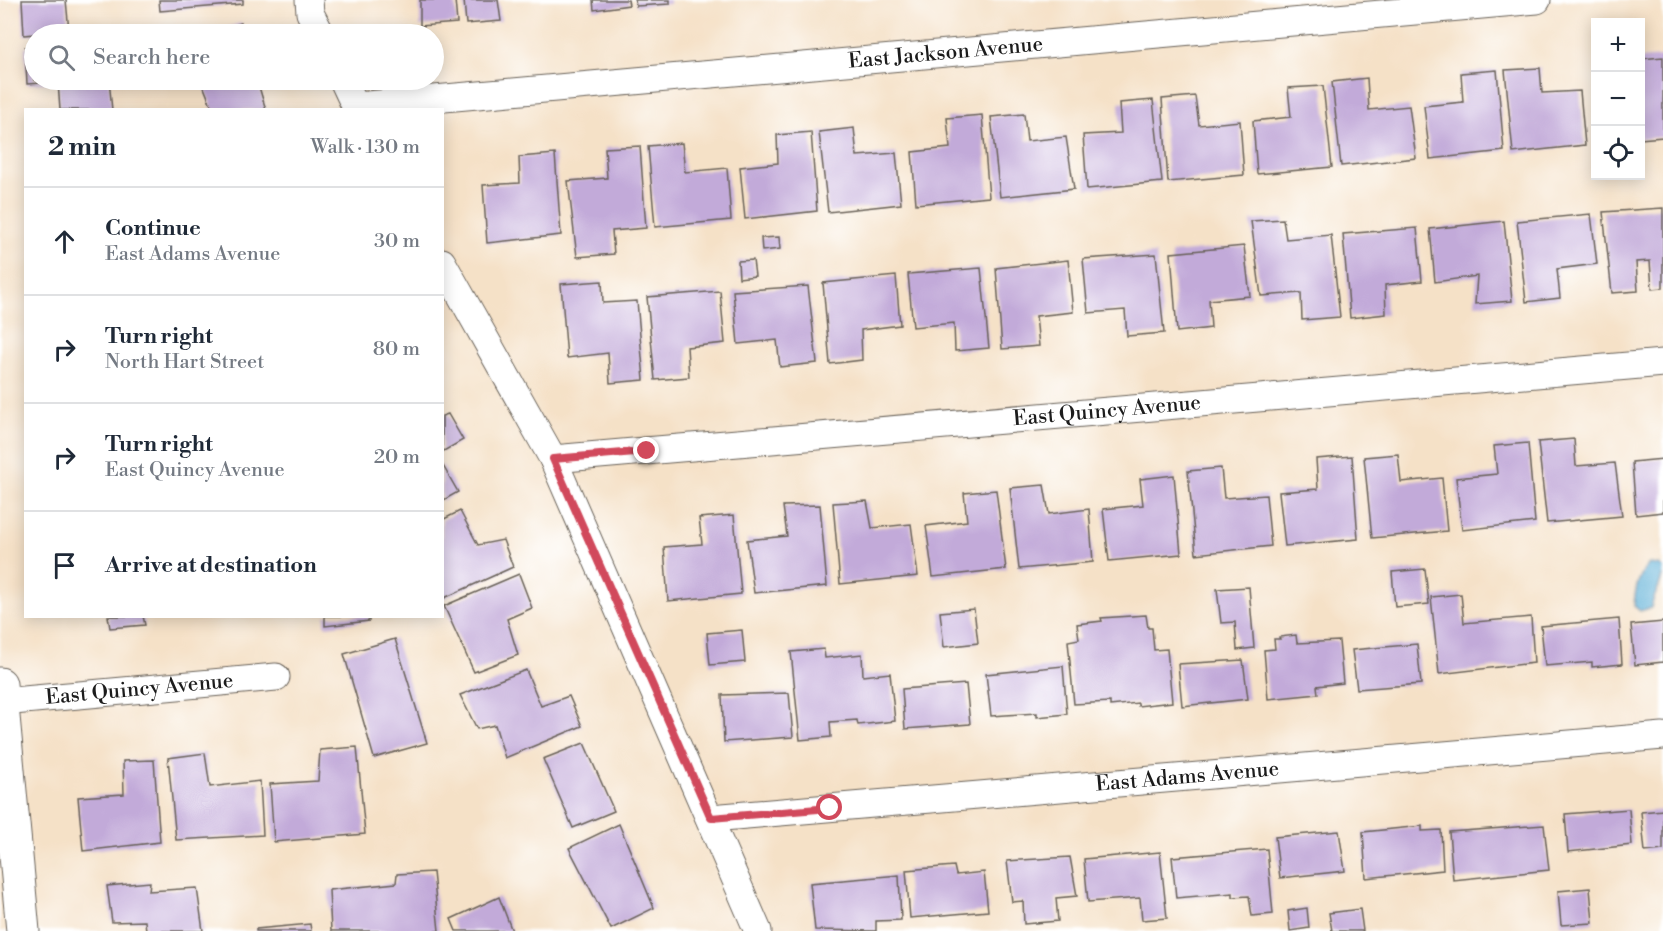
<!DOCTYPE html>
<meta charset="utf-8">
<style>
:root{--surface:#fff;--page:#f6f6f7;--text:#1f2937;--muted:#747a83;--line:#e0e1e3}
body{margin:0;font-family:"Libre Bodoni",serif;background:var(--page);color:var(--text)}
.controls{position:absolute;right:18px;top:18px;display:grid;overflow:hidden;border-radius:0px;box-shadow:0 3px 15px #0003}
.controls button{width:54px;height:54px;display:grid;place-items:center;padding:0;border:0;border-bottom:2px solid var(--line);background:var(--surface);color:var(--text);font:30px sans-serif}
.stop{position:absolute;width:18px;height:18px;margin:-14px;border:4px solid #d1495b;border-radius:50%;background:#fff}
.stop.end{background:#d1495b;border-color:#fff;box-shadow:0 2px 6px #0008}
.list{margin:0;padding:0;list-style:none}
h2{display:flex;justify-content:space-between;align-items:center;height:78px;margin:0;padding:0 24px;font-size:26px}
h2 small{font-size:20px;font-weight:400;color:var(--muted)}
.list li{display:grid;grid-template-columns:39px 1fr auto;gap:18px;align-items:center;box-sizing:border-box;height:108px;padding:0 24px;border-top:2px solid var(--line)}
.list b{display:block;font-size:22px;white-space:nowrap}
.list p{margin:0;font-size:20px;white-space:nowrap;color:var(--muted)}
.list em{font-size:20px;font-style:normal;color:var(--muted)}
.icon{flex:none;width:33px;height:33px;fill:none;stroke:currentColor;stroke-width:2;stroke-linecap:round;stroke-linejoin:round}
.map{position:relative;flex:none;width:1663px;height:931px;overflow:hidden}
.search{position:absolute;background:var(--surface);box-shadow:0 3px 15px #0003;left:24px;top:24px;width:420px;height:66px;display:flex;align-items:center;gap:15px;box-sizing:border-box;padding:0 21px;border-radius:33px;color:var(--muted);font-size:22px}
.panel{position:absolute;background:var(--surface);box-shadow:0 3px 15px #0003;left:24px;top:108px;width:420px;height:510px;border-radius:0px}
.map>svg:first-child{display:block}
.water{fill:#5aaed6;stroke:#3b6579;stroke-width:1.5}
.building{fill:#c2aad9}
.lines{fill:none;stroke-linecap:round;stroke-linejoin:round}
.minor-casing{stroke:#686158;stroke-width:29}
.tertiary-casing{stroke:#686158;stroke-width:35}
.minor{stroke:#fff;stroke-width:27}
.tertiary{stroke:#fff;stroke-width:33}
.route{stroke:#d1495b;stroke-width:8}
.labels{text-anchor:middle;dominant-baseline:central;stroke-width:5;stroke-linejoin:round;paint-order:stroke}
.street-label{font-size:21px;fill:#1c1c1c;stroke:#fff}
</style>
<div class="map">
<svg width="1663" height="931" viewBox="0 0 1663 931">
<rect width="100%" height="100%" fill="#fff"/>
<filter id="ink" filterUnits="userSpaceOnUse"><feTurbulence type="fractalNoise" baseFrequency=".0167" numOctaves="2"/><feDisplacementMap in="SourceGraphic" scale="12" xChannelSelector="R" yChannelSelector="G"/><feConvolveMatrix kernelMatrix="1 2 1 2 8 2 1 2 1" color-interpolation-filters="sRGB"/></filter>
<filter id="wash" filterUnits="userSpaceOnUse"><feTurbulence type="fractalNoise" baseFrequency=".008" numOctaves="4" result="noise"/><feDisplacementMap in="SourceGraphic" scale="24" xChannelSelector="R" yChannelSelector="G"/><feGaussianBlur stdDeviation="1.35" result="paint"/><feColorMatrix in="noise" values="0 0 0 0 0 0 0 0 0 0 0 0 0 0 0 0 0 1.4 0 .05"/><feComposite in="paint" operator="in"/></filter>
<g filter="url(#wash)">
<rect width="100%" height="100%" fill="#f5e1c7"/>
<!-- water -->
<path class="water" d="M1649 564 1659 565 1663 568C1663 584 1654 593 1651 608L1640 611 1634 606C1635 590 1638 576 1649 564Z"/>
<g id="blocks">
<!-- building -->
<g class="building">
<path d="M22 0H66L69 31 24 35Z"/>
<path d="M159 0H243V4L160 11Z"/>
<path d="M420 0H455L457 23 420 26Z"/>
<path d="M464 0H498L501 21 466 24Z"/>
<path d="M593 0H628L629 5 594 10Z"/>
<path d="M635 0H670V4L636 6Z"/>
<path d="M241 23 245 34H208Z"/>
<path d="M25 47H34V80H109L112 110H60L58 82 27 84Z"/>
<path d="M1663 57V137L1640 139V59Z"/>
<path d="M1540 68 1542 93 1580 91 1585 145 1513 153 1505 70Z"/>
<path d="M1497 70 1504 151 1430 159 1424 106 1463 102 1461 73Z"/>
<path d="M1367 78 1369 110 1409 106 1416 158 1341 166 1332 82Z"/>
<path d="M201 80H257L266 110H213Z"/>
<path d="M1323 86 1332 167 1257 174 1253 121 1291 117 1288 88Z"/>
<path d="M1195 96 1199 125 1240 121 1244 175 1168 182 1162 99Z"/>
<path d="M1153 100 1162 182 1087 189 1083 135 1121 133 1119 103Z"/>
<path d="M1024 114 1027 141 1066 137 1074 189 1000 197 991 117Z"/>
<path d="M982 115 989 197 916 204 912 152 950 148 947 118Z"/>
<path d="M854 128 857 156 896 153 901 204 828 212 819 132Z"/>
<path d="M811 132 817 211 745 219 740 167 778 163 777 135Z"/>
<path d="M682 143 685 172 727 168 731 220 655 227 648 146Z"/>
<path d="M640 146 646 228 612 231 614 254 577 257 568 181 607 178 605 148Z"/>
<path d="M555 154 561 235 487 243 483 185 520 183 519 157Z"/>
<path d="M1663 208V288L1652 289 1650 261 1636 262 1638 291 1612 293 1603 212Z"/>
<path d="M1591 214 1597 264 1557 269 1560 298 1526 302 1517 221Z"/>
<path d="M1283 219 1286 239 1331 235 1340 317 1302 320 1301 293 1261 296 1251 221Z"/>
<path d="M1504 221 1512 301 1475 304 1477 276 1435 282 1430 229Z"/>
<path d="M1417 228 1422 281 1385 285 1386 314 1350 318 1343 234Z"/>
<path d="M779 237 780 249 762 251 761 238Z"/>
<path d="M1244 246 1250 296 1209 300 1211 328 1177 332 1171 253Z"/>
<path d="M1156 254 1164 333 1127 336 1125 310 1088 313 1083 259Z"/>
<path d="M753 260 755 276 739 278 738 261Z"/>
<path d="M1068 260 1073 312 1036 316 1039 346 1002 349 996 268Z"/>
<path d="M981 268 989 348 955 351 954 323 913 327 908 274Z"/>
<path d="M896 276 900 325 861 330 862 360 830 364 823 283Z"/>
<path d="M602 281 603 303 637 301 644 380 610 383 608 353 567 358 561 284Z"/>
<path d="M808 286 817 363 780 367 777 340 738 344 733 291Z"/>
<path d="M720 291 725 343 687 347 689 377 655 380 647 297Z"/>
<path d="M448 414 463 440 442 452V416Z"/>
<path d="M1574 439 1576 466 1615 463 1622 516 1547 523 1538 442Z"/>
<path d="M1528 443 1535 522 1462 530 1456 478 1497 474 1494 446Z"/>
<path d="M1398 454 1401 482 1442 478 1447 531 1372 538 1364 457Z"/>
<path d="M1352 456 1358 539 1285 546 1279 492 1318 489 1316 459Z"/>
<path d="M1663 459V512L1636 515 1632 462Z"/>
<path d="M442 464 458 492 442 501Z"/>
<path d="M1221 468 1224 498 1266 495 1271 546 1196 554 1188 471Z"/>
<path d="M1174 475 1181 554 1109 561 1103 509 1143 505 1140 479Z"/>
<path d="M1044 485 1049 514 1089 509 1093 562 1019 569 1010 488Z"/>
<path d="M996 490 1006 569 933 577 926 526 967 521 964 493Z"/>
<path d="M867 501 872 528 911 524 918 576 840 584 833 503Z"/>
<path d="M820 505 827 586 754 593 747 540 787 536 783 506Z"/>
<path d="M460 511 478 545 503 540 513 567 442 599V520Z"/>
<path d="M734 515 741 594 668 601 664 547 702 544 699 518Z"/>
<path d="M1425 569 1429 604 1395 607 1392 572Z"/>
<path d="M519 574 532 608 507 619 518 655 474 672 444 606Z"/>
<path d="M1249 587 1254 648 1237 650 1235 622 1221 623 1217 589Z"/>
<path d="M1461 594 1464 623 1531 617 1534 663 1439 674 1431 597Z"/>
<path d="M974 609 978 643 944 647 940 612Z"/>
<path d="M1146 615 1148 628H1152L1154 650 1167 649 1172 702 1138 706V703L1110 706V702L1074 704 1068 641 1079 639 1077 624 1102 621 1101 618Z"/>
<path d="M108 616H143L145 625 110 628Z"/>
<path d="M325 616H369V621L325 626Z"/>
<path d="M1619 619 1622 664 1592 667V662L1545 666 1541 626Z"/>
<path d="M1663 622V662L1635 665 1631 625Z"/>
<path d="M742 630 745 662 710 665 707 633Z"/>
<path d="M1296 635 1297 643 1339 641 1343 683 1317 686 1318 694 1268 699 1264 650 1275 649 1274 639H1280L1279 637Z"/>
<path d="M395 639 427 743 374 758 344 654Z"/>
<path d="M1417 644 1421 684 1357 689 1352 650Z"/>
<path d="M824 649 825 658 862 654 863 676 890 673 895 721 858 725 857 720 830 722 831 737 800 740 791 652Z"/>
<path d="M1243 660 1248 699 1182 706 1178 664Z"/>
<path d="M1063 666 1067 714 1037 717V713L991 716 986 674Z"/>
<path d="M526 670 541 706 569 696 582 726 505 758 495 725 477 729 460 695Z"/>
<path d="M966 684 970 724 905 729 902 689Z"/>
<path d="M789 693 793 737 724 742 722 695Z"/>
<path d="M584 743 614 811 573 828 543 759Z"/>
<path d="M357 747 365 834 274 842 270 784 318 781 320 750Z"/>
<path d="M205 753 210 787 260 781 263 835 176 840 168 758Z"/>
<path d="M154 760 160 842 83 851 78 797 124 794 123 761Z"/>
<path d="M1629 809 1632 845 1568 852 1565 814Z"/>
<path d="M1663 810V850L1645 852 1641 812Z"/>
<path d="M619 824 654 908 611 929 569 848Z"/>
<path d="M1544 825 1549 870 1453 880 1449 832Z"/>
<path d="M1422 826V831L1441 830 1443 870 1366 878 1363 832Z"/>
<path d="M1339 831 1345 871 1280 878 1275 837Z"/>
<path d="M1267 849 1273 914 1252 916 1249 896 1233 897V893L1176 898 1172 857Z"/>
<path d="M1160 852 1167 918 1142 920 1140 898 1088 902 1084 859Z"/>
<path d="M1070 857 1077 896 1056 898 1058 921 1024 924 1023 901 1012 902 1007 861Z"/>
<path d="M954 866 956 875 984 872 988 911 910 918 906 870Z"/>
<path d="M433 872 439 931H331L329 890 396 883 397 874Z"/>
<path d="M899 875 901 920 876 921V931L815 930 810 883Z"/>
<path d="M150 882 149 891 197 888 203 931H146L145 921 112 922 107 886Z"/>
<path d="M1590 888 1593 923 1561 925 1558 891Z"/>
<path d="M499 897 512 931H456L451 919Z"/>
<path d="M1307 908 1309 928 1290 931 1288 911Z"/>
<path d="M1360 909 1363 931H1332L1329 913Z"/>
<path d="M310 924 311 931H256V929Z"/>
</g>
</g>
</g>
<g filter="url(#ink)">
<use href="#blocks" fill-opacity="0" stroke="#686158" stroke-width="1.5"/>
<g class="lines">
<defs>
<g id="minor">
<path d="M309 0 310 13 321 34"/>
<path d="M343 80 357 110"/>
<path id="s1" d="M356 106 1537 0"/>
<path d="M442 262 553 459 758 931"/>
<path id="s2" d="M553 459 1663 363"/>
<path id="s3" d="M2 702 276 677"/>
<path id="s4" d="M711 818 1663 736"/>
</g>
<path id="tertiary" d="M0 684 23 931"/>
</defs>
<!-- minor casing -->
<use href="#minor" class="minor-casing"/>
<!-- tertiary casing -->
<use href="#tertiary" class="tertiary-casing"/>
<!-- minor -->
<use href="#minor" class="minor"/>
<!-- tertiary -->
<use href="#tertiary" class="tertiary"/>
</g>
</g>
<g class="lines" filter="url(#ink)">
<!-- route -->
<path class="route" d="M647 451 553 459 711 818 830 808"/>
</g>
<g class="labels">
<!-- street labels -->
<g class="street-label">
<text stroke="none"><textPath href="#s1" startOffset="592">East Jackson Avenue</textPath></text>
<text stroke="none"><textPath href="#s2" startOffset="556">East Quincy Avenue</textPath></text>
<text stroke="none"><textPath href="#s3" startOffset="138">East Quincy Avenue</textPath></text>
<text stroke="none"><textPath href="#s4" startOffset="478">East Adams Avenue</textPath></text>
</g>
</g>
</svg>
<div class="controls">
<button>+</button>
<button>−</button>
<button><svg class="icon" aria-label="locate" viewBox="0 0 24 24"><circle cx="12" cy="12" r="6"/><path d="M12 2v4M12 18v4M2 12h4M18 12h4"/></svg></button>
</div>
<div class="stop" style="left:830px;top:808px"></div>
<div class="stop end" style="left:647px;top:451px"></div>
<div class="search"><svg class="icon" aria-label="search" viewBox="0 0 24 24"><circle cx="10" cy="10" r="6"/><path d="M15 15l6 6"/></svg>Search here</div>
<section class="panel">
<h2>2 min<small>Walk · 130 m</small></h2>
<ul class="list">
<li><svg class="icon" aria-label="ahead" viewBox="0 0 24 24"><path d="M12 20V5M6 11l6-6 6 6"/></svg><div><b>Continue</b><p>East Adams Avenue</p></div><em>30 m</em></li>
<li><svg class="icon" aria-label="right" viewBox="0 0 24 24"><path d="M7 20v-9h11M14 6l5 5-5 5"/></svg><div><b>Turn right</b><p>North Hart Street</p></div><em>80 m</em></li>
<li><svg class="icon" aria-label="right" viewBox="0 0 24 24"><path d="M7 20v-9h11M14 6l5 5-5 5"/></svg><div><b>Turn right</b><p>East Quincy Avenue</p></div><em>20 m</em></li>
<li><svg class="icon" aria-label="arrive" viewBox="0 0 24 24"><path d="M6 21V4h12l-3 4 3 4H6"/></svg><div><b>Arrive at destination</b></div></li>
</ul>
</section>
</div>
